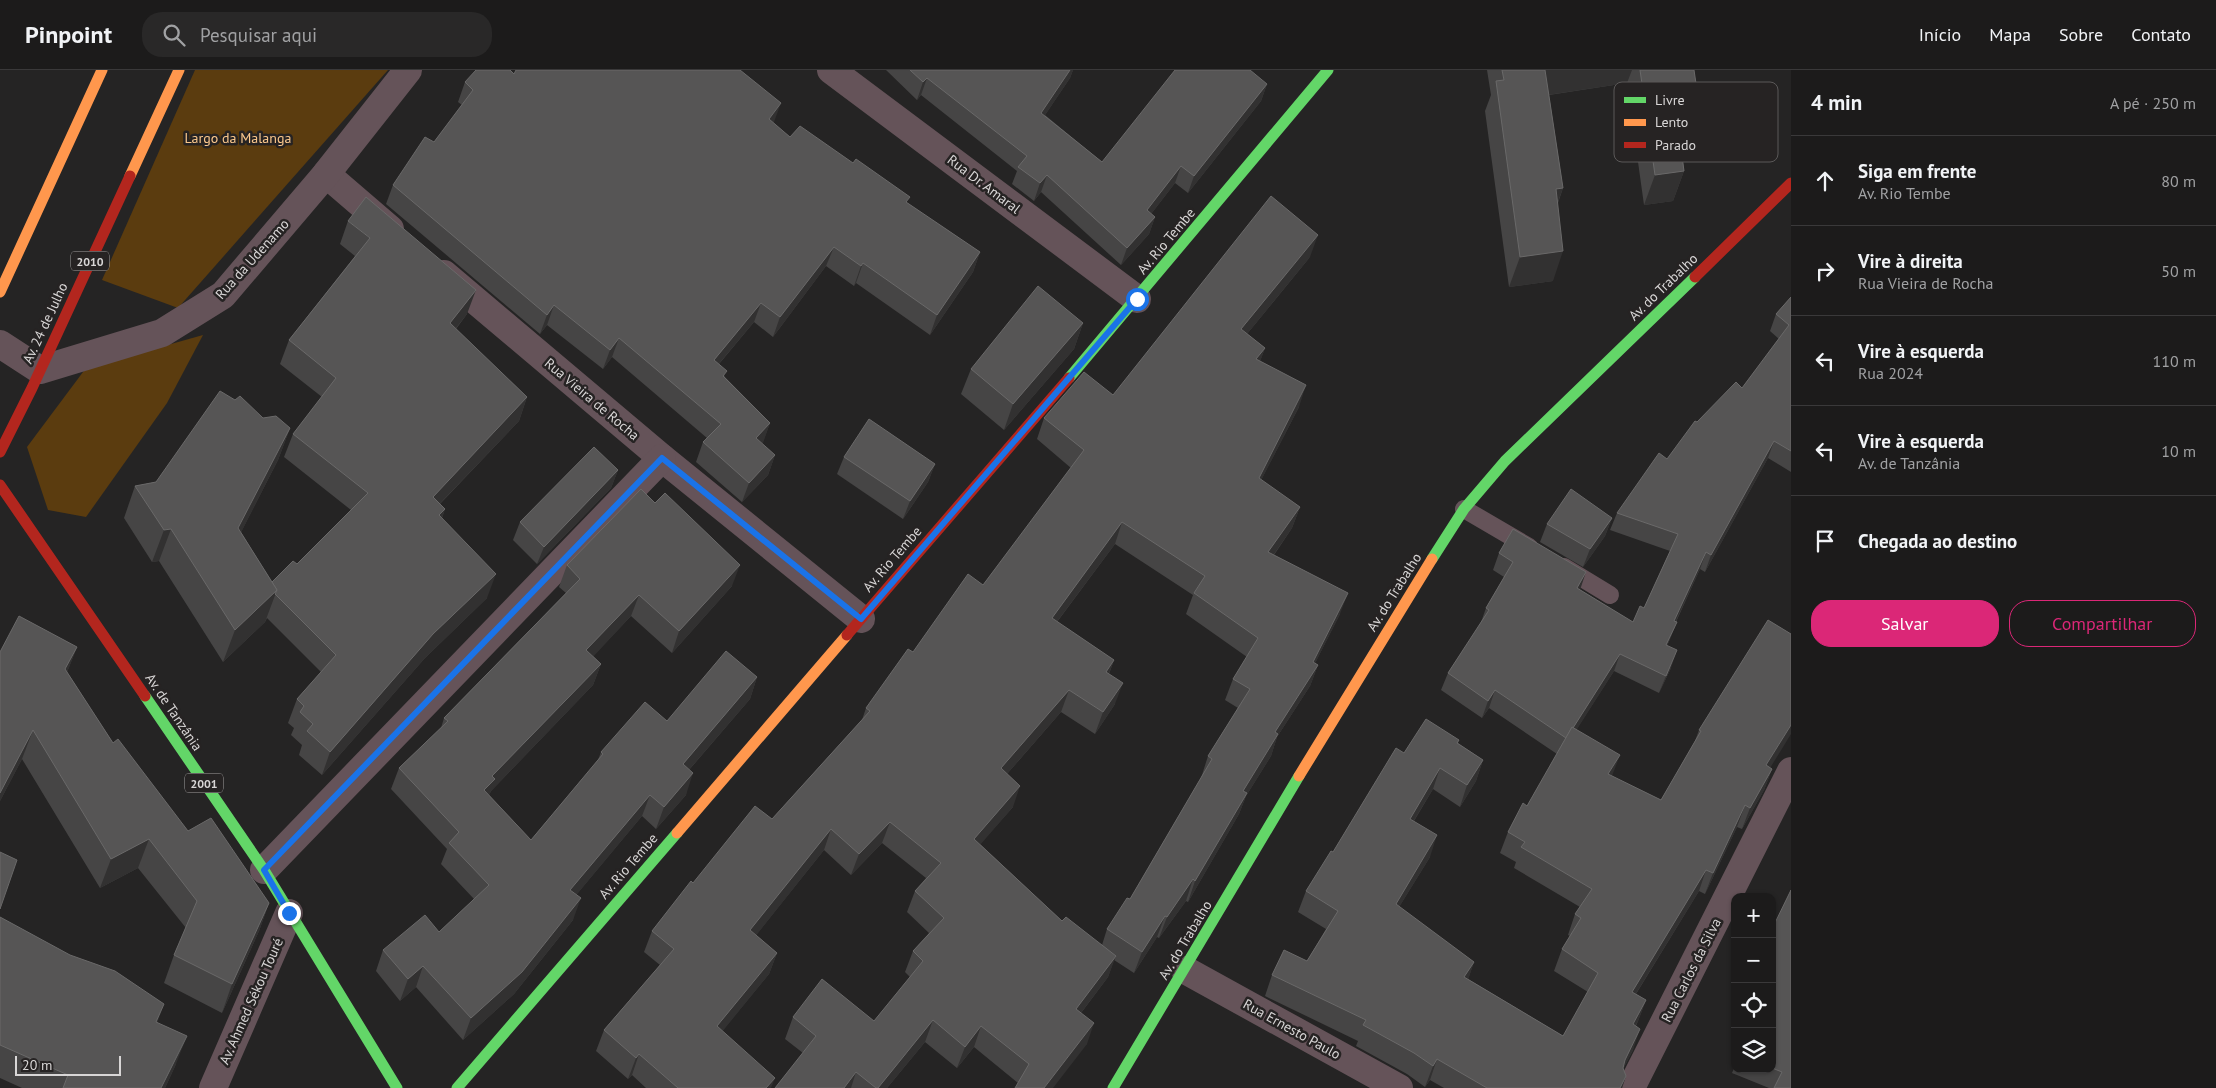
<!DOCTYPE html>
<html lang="pt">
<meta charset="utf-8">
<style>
:root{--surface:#1c1b1b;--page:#292828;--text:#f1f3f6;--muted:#a0a1a3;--line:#3a393a;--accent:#db2777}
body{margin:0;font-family:"PT Sans",sans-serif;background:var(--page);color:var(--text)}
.controls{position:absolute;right:15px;bottom:15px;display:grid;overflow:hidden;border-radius:10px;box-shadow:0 1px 4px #0004}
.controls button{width:45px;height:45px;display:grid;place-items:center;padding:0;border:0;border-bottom:1px solid var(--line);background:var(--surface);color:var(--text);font:25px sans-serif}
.scale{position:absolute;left:15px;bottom:12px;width:106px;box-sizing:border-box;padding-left:5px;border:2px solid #d8d6d6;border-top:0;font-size:14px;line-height:18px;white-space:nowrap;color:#d8d6d6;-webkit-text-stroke:4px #262323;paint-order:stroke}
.stop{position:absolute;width:15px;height:15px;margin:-11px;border:4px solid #1a73e8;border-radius:50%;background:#fff}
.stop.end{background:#1a73e8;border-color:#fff;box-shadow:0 1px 5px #0008}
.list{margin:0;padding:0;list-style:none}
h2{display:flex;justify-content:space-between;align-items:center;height:65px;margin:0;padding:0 20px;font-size:21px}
h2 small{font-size:16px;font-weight:400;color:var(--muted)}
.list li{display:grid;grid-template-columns:32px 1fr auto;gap:15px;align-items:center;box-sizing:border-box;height:90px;padding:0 20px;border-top:1px solid var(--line)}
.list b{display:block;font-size:19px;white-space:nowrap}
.list p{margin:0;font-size:16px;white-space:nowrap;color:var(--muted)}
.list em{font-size:16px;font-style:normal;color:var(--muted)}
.actions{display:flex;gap:10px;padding:15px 20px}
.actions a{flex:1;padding:11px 0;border:1px solid var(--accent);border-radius:20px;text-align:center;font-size:18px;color:var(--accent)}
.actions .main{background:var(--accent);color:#fff}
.icon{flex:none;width:28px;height:28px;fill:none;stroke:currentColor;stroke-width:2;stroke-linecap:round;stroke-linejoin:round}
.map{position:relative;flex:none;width:1791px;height:1018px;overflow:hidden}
header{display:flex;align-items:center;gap:30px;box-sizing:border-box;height:70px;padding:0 25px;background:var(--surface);border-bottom:1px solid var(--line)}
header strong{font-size:24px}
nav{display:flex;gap:28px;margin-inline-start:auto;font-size:18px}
.search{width:350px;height:45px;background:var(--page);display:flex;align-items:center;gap:12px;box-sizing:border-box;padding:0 18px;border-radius:20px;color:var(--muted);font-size:19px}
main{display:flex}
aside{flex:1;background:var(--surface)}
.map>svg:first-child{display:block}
.green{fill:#5b3c0f}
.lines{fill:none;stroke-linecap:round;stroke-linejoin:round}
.lane{stroke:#655359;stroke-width:18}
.street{stroke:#655359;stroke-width:28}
.fast{stroke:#63d668;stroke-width:11}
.slow{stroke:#ff974d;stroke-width:11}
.jam{stroke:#b3261e;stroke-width:11}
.wall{fill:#464545;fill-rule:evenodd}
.shaded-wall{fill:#323131}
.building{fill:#565555;stroke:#6a6969}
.route{stroke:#1a73e8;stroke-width:6}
.labels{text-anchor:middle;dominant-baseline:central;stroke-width:5;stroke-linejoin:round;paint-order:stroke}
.shield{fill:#262323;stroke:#a3a0a0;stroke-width:1}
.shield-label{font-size:12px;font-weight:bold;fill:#d8d6d6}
.park-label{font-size:14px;fill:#fbc88d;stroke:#262323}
.street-label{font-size:14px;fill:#d8d6d6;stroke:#262323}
.key{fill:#262323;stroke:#5b5959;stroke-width:1}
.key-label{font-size:14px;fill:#d8d6d6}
</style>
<header>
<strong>Pinpoint</strong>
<div class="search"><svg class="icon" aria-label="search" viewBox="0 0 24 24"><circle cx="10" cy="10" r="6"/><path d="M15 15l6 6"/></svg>Pesquisar aqui</div>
<nav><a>Início</a><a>Mapa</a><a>Sobre</a><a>Contato</a></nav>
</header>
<main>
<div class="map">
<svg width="1791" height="1018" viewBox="0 0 1791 1018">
<rect width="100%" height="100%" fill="#252424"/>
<!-- green -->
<g class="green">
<path d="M195 0H388L178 238 102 210Z"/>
<path d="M203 265 167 333 86 447 48 440 27 377 86 298Z"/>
</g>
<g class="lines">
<!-- lane -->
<g class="lane">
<path d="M1464 439 1529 477"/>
<path d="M1564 497 1610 525"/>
</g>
<!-- street -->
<g class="street">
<path d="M831 0 1137 229"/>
<path d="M326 104 390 159"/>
<path d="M444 204 662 388 861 549"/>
<path d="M0 274 40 300 162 263 223 225 326 104 408 0"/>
<path d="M264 800 662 388"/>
<path d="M1185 900 1399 1018"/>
<path d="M213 1018 289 843"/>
<path d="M1631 1018 1791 701"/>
</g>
<!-- fast -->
<g class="fast">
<path d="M1069 308 1328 0"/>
<path d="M1432 489 1464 439 1505 391 1695 207"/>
<path d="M145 626 264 800 397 1018"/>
<path d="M457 1018 677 763"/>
<path d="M1113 1018 1299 706"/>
</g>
<!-- slow -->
<g class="slow">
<path d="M130 106 179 0"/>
<path d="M0 222 102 0"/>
<path d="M1299 706 1432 489"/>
<path d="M677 763 847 565"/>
</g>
<!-- jam -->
<g class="jam">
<path d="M1695 207 1791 113"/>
<path d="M0 382 32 318 130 106"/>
<path d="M0 415 145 626"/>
<path d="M847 565 1069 308"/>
</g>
</g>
<!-- wall -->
<g class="wall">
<path d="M886 0H1073L1070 8 1045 45 1102 92 1267 14 1261 31 1188 123 1175 113 1151 144 1155 147 1149 164 1121 195 1041 122 1034 131 1012 114 1017 101 921 25 917 30Z"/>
<path d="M1487 0H1694L1703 61 1692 91 1683 92 1684 101 1673 131 1644 135 1627 13 1549 25 1563 118 1558 133 1553 211 1509 217 1485 41 1491 25Z"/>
<path d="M514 4 773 53 790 67 907 133 980 182 973 202 930 265 856 213 854 216 826 196 773 267 754 252 719 294 725 307 770 353 762 374 775 385 768 405 742 432 696 392 703 372 707 368 612 287 603 299 547 255 540 264 386 134 393 115 434 72 462 35 458 32 465 12Z"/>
<path d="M348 151 467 244 456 259 527 327 519 351 440 434 445 439 442 448 487 528 425 588 322 705 299 685 302 675 291 665 294 658 288 653 297 629 321 602 267 548 265 552 223 592 159 491 152 492 124 448 135 416 156 412 263 348 290 358 278 390 241 462 272 512 297 494 351 440 284 387 293 364 322 327 280 294 289 270 355 186 340 174Z"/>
<path d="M1310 187 1247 264 1265 278 1260 291 1299 337 1261 410 1300 437 1292 458 1274 485 1340 544 1315 593 1318 595 1310 616 1277 667 1271 686 1246 726 1239 744 1188 832 1186 831 1159 868 1157 867 1134 903 1114 890 1108 907 1081 943 1087 974 1018 1013 974 977 957 998 925 972 887 1018H775L803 983 785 969 793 947 874 951 910 907 905 902 913 881 929 863 907 842 915 821 926 808 882 773 851 805 824 780 756 865 777 883 769 904 722 961 771 1018H646L632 1005 628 1009 596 981 604 960 660 895 644 882 652 861 693 813 772 749 862 650 866 638 913 582 983 515 1071 398 1037 369 1044 348 1113 325ZM1115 474 1193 525 1186 544 1247 587 1233 609 1225 630 1238 638 1208 686 1201 708 1130 829 1107 859 1102 875 1062 851 980 774 1013 737 1007 704 1061 642 1095 664 1115 634 1109 604 1114 590 1057 552Z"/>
<path d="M1791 227V402L1768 388 1705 502 1700 499 1676 552H1677L1667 576 1671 598 1659 623 1614 601 1576 660 1612 706 1661 730 1695 671 1699 660 1772 699 1764 720 1742 759 1737 757 1705 824 1699 821 1636 924 1646 930 1638 951 1636 956 1633 980 1623 999 1626 1006 1622 1018H1444L1430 1010 1425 1017 1407 1004 1356 976 1358 971 1265 926 1272 905 1307 891 1326 859 1298 842 1306 821 1333 782 1404 683 1459 670 1458 673 1483 690 1476 711 1460 737 1433 719 1414 751 1430 787 1399 837 1474 892 1468 909 1563 966 1588 922 1554 901 1562 879 1570 866 1568 865 1575 844 1580 837 1514 798 1516 792 1500 783 1508 762 1527 736 1557 684 1489 638 1482 648 1441 620 1448 603 1480 555 1486 538 1504 507 1493 500 1499 483 1580 520 1633 552 1644 538 1670 481 1610 460 1617 443 1667 389 1697 352 1742 318 1779 269 1770 261 1776 244Z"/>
<path d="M1083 253 1074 279 1004 360 961 324 971 299Z"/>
<path d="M844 387 935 394 928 412 903 449 837 404Z"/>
<path d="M618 400 611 418 537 494 513 470 520 452Z"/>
<path d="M1612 448 1605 466 1583 497 1540 472 1547 454Z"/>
<path d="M567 495 732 516 672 583 631 546 593 586 601 594 593 615 491 721 489 725 531 770 598 690 601 682 757 607 750 629 689 700 686 725 656 759 642 746 576 825 573 850 514 924 463 970 416 917 400 931 376 901 383 880 439 862 474 829 441 794 447 779 391 719 399 698 441 658 444 648 566 523 559 517Z"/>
<path d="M77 577 67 602 113 673 188 761 269 833 259 861 222 943 164 913 174 885 186 858 138 798 100 818 22 689 0 731V582Z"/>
<path d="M0 847 158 953 176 994 165 1018H22L0 1008Z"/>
<path d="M1772 859 1791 1018H1769L1732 1003 1735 996V999H1772Z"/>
</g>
<!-- shaded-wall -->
<g class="shaded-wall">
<path d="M1070 0H1073L1070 8 1035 60 1041 43Z"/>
<path d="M1544 0H1632L1627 13 1534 27Z"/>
<path d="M927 8 921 25 917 30 923 12Z"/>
<path d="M1267 14 1261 31 1188 123 1194 106Z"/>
<path d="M781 33 774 52 762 69 769 49Z"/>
<path d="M1703 61 1692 91 1668 94 1679 64Z"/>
<path d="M1181 96 1175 113 1141 157 1147 140Z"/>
<path d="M1684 101 1673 131 1644 135 1655 105Z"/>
<path d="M1047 105 1041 122 1034 131 1040 113Z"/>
<path d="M1563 118 1552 148 1556 119Z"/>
<path d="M1155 147 1149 164 1121 195 1127 178Z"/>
<path d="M1318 165 1310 187 1233 281 1241 259Z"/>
<path d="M834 177 826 196 773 267 780 247Z"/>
<path d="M1563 181 1553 211 1509 217 1520 187Z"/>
<path d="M980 182 973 202 930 265 937 245Z"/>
<path d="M863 193 856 213 854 216 861 196Z"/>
<path d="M476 220 467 244 441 277 450 253Z"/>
<path d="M761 233 754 252 706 309 714 290Z"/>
<path d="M554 235 547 255 540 264 547 245Z"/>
<path d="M1083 253 1074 279 1004 360 1013 334Z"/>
<path d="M619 268 612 287 603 299 610 280Z"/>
<path d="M1265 278 1257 300 1256 289Z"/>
<path d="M1306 315 1299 337 1251 430 1259 408Z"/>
<path d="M527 327 519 351 424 450 433 427Z"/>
<path d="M770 353 763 373 749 387 756 368Z"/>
<path d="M290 358 278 390 227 490 238 458Z"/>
<path d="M1774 371 1768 388 1705 502 1711 485Z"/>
<path d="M775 385 768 405 742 432 749 413Z"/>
<path d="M935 394 928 412 903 449 910 431Z"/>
<path d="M618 400 611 418 537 494 544 477Z"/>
<path d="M1300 437 1292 458 1261 503 1268 482Z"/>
<path d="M445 439 437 463 439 445Z"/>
<path d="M1612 448 1605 466 1583 497 1590 479Z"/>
<path d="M1122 452 1115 474 1044 569 1052 548Z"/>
<path d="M171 459 159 491 152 492 164 460Z"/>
<path d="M1706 482 1700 499 1668 568 1674 551Z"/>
<path d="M740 495 732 516 672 583 679 561Z"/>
<path d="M1586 502 1580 520 1577 518Z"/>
<path d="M496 504 487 528 425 588 322 705 330 682 433 564Z"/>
<path d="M277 520 265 552 223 592 235 560Z"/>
<path d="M1348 523 1340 544 1305 613 1313 592Z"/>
<path d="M639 525 631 546 579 602 586 580Z"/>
<path d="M1677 552 1670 569 1660 593 1666 575Z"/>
<path d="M77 577 66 605 65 599Z"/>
<path d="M1677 580 1671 598 1659 623 1666 606Z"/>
<path d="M1620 584 1614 601 1560 686 1566 669Z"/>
<path d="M1114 590 1106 611V602Z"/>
<path d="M601 594 593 615 491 721 487 730 484 720 492 706Z"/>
<path d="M1318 595 1310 616 1277 667 1271 686 1246 726 1239 744 1188 832 1195 811 1275 662Z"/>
<path d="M757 607 750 629 675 716 683 694Z"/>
<path d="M1123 613 1115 634 1095 664 1103 642Z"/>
<path d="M1069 620 1061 642 993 720 1001 698Z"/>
<path d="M1495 620 1489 638 1482 648 1488 631Z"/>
<path d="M1791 655V664L1759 716 1766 695Z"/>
<path d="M33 660 22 689 0 731V723Z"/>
<path d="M1620 685 1612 706 1608 704Z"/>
<path d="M1483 690 1476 711 1460 737 1467 715Z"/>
<path d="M1440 698 1433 719 1402 770 1410 749Z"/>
<path d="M1772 699 1764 720 1742 759 1750 738Z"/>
<path d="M693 703 686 725 656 759 664 737Z"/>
<path d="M1020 716 1013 737 967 790 974 769Z"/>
<path d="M650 725 642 746 563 841 570 820Z"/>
<path d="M1745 735 1737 757 1705 824 1713 803Z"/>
<path d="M890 752 882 773 851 805 859 784Z"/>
<path d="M831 759 824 780 743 882 750 860Z"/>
<path d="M1437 765 1430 787 1388 855 1396 834Z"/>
<path d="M149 769 138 798 100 818 111 789Z"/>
<path d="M1706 800 1699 821 1624 943 1632 922Z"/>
<path d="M1193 809 1186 831 1159 868 1167 847Z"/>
<path d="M581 828 573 850 514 924 463 970 471 948Z"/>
<path d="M269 833 259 861 222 943 232 914Z"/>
<path d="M1165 846 1157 867 1134 903 1142 882Z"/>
<path d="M777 883 769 904 709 978 717 956Z"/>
<path d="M1116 886 1108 907 1068 960 1076 939Z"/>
<path d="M1474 892 1467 913 1464 907Z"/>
<path d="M423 896 416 917 400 931 408 909Z"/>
<path d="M1646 930 1638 951 1625 975 1633 954Z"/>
<path d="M164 934 154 962 156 952Z"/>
<path d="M933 950 925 972 887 1018H878Z"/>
<path d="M1094 953 1087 974 1053 1018H1044Z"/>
<path d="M981 956 974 977 957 998 965 977Z"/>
<path d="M1640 959 1633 980 1617 1011 1625 990Z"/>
<path d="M187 966 176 994 165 1018H161Z"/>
<path d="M639 984 632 1005 628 1009 636 988Z"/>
<path d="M1437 989 1430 1010 1425 1017 1433 996Z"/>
<path d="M856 1002 851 1018H844Z"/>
<path d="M1626 1006 1622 1018H1620Z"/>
<path d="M775 1008 771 1018H766Z"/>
</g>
<!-- building -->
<g class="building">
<path d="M476 0H510L514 4 516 0H740L781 33 769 49 790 67 800 56 853 93 856 89 910 127 906 132 980 182 937 245 863 193 861 196 834 177 780 247 761 233 714 290 727 301 723 306 770 353 756 368 775 385 749 413 703 372 721 354 619 268 610 280 554 235 547 245 393 115 425 67 434 72 473 20 465 12Z"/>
<path d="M910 0H1070L1041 43 1102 92 1175 0H1250L1267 14 1194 106 1181 96 1147 140 1155 147 1127 178 1047 105 1040 113 1018 97 1027 86 927 8 923 12Z"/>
<path d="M1502 0H1545L1563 118 1556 119 1563 181 1520 187 1496 11 1504 10Z"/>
<path d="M1640 0H1694L1703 61 1679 64 1684 101 1655 105Z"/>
<path d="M1271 126 1318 165 1241 259 1265 278 1256 289 1306 315 1259 408 1300 437 1268 482 1348 523 1313 592 1318 595 1275 662 1278 664 1243 721 1247 723 1195 811 1193 809 1167 847 1165 846 1142 882 1107 859 1127 828 1130 829 1212 689 1208 686 1250 619 1233 609 1258 568 1194 523 1205 506 1122 452 1052 548 1114 590 1106 602 1123 613 1103 642 1069 620 1001 698 1020 716 974 769 1062 851 1066 847 1116 886 1076 939 1094 953 1044 1018H1015L1029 994 981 956 965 977 933 950 878 1018H876L856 1002 844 1018H775L816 966 793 947 822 909 874 951 923 891 913 881 944 848 915 821 941 793 890 752 859 784 831 759 750 860 777 883 717 956 775 1008 766 1018H678L639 984 636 988 604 960 674 879 652 861 691 811 693 813 755 736 772 749 870 641 866 638 908 579 913 582 968 504 983 515 1084 380 1044 348 1084 302 1113 325Z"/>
<path d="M366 127 476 220 450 253 527 327 433 427 445 439 439 445 496 504 433 564 330 682 307 661 313 654 300 642 304 636 297 629 336 585 275 524 277 520 272 512 293 491 297 494 368 423 293 364 336 308 289 270 370 168 348 151Z"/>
<path d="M1038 216 1083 253 1013 334 971 299Z"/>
<path d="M1791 227V381L1774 371 1711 485 1706 482 1674 551 1677 552 1666 575 1677 580 1666 606 1620 584 1573 658 1572 657 1566 668 1495 620 1488 631 1448 603 1489 540 1486 538 1513 492 1499 483 1513 459 1586 502 1577 518 1633 552 1640 536 1644 538 1678 464 1617 443 1659 383 1667 389 1695 351 1697 352 1736 312 1742 318 1789 255 1776 244Z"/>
<path d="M220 321 235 330 240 326 263 348 276 346 290 358 238 458 277 520 235 560 171 459 164 460 135 416 156 412Z"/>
<path d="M869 349 935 394 910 431 844 387Z"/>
<path d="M594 377 618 400 544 477 520 452Z"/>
<path d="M641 419 655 433 665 423 740 495 679 561 639 525 586 580 601 594 492 706 495 709 484 720 531 770 603 684 601 682 645 632 667 651 726 581 757 607 683 694 693 703 664 737 650 725 570 820 581 828 522 902 471 948 423 896 408 909 383 880 425 845 439 862 489 815 449 773 459 762 399 698 448 651 444 648 580 509 567 495Z"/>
<path d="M1571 419 1612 448 1590 479 1547 454Z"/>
<path d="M19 546 77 577 65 599 113 673 118 669 188 761 211 748 269 833 232 914 174 885 197 831 149 769 111 789 33 660 0 723V582Z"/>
<path d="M1768 550 1791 564V655L1766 695 1772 699 1750 738 1745 735 1713 803 1706 800 1632 922 1646 930 1633 954 1640 959 1625 990 1623 998 1626 1006 1620 1018H1487L1437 989 1433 996 1414 983 1363 955 1366 950 1272 905 1284 880 1307 891 1338 841 1306 821 1331 781 1333 782 1396 678 1404 683 1426 649 1459 670 1457 673 1483 690 1467 715 1440 698 1410 749 1437 765 1396 834 1474 892 1464 907 1563 966 1598 903 1562 879 1581 848 1575 844 1592 819 1521 777 1525 772 1508 762 1523 733 1527 736 1572 657 1620 685 1608 704 1661 730 1701 661 1699 660Z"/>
<path d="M0 782 17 790 0 839Z"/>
<path d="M1791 820V1018H1774L1782 1002 1772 998V859Z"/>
<path d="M0 847 70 885 115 901 164 934 156 952 187 966 161 1018H63L68 1005 0 975Z"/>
</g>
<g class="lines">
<!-- route -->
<path class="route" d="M289 843 264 800 662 388 861 549 1137 229"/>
</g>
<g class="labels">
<!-- shield labels -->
<g class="shield">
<rect x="71" y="181.5" width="38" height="19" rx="4"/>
<rect x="185" y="703.5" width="38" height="19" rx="4"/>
</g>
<g class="shield-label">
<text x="90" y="191">2010</text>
<text x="204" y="713">2001</text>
</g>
<!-- park labels -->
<g class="park-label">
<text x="238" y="68">Largo da Malanga</text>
</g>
<!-- street labels -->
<g class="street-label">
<text transform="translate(984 114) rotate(37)">Rua Dr. Amaral</text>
<text transform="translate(1166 171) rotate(-50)">Av. Rio Tembe</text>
<text transform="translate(252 189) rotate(-48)">Rua da Udenamo</text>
<text transform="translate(1663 217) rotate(-44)">Av. do Trabalho</text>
<text transform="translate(45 253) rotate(-65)">Av. 24 de Julho</text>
<text transform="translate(592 329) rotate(40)">Rua Vieira de Rocha</text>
<text transform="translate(892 489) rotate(-49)">Av. Rio Tembe</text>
<text transform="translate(1394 522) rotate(-58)">Av. do Trabalho</text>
<text transform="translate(174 642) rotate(56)">Av. de Tanzânia</text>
<text transform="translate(628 796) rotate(-49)">Av. Rio Tembe</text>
<text transform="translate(1185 870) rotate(-59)">Av. do Trabalho</text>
<text transform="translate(1691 900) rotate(-63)">Rua Carlos da Silva</text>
<text transform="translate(251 931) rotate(-66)">Av. Ahmed Sékou Touré</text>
<text transform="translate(1292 959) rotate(29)">Rua Ernesto Paulo</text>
</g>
</g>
<!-- legend -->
<rect x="1614" y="12" width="164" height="80" rx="8" class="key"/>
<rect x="1624" y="27" width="22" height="6" fill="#63d668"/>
<rect x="1624" y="49" width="22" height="7" fill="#ff974d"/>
<rect x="1624" y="72" width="22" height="6" fill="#b3261e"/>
<g class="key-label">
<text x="1655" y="35">Livre</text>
<text x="1655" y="57">Lento</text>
<text x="1655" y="80">Parado</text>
</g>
</svg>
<div class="controls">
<button>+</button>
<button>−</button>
<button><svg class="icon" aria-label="locate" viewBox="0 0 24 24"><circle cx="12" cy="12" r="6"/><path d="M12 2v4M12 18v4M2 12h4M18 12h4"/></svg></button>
<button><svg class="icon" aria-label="layers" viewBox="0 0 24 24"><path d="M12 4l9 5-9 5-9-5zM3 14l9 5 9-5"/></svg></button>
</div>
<div class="scale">20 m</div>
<div class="stop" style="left:1137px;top:229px"></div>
<div class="stop end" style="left:289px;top:843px"></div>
</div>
<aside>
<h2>4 min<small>A pé · 250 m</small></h2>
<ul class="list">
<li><svg class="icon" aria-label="ahead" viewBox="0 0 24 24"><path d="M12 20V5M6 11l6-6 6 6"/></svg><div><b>Siga em frente</b><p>Av. Rio Tembe</p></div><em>80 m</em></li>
<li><svg class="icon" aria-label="right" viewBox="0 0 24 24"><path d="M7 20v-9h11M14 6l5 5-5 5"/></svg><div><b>Vire à direita</b><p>Rua Vieira de Rocha</p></div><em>50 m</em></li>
<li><svg class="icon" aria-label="left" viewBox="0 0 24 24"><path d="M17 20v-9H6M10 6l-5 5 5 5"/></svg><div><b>Vire à esquerda</b><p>Rua 2024</p></div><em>110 m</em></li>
<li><svg class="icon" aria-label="left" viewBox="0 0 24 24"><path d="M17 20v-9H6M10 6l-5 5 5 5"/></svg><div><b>Vire à esquerda</b><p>Av. de Tanzânia</p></div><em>10 m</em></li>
<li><svg class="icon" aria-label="arrive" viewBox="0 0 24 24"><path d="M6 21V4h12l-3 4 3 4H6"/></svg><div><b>Chegada ao destino</b></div></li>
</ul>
<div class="actions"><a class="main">Salvar</a><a>Compartilhar</a></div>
</aside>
</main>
